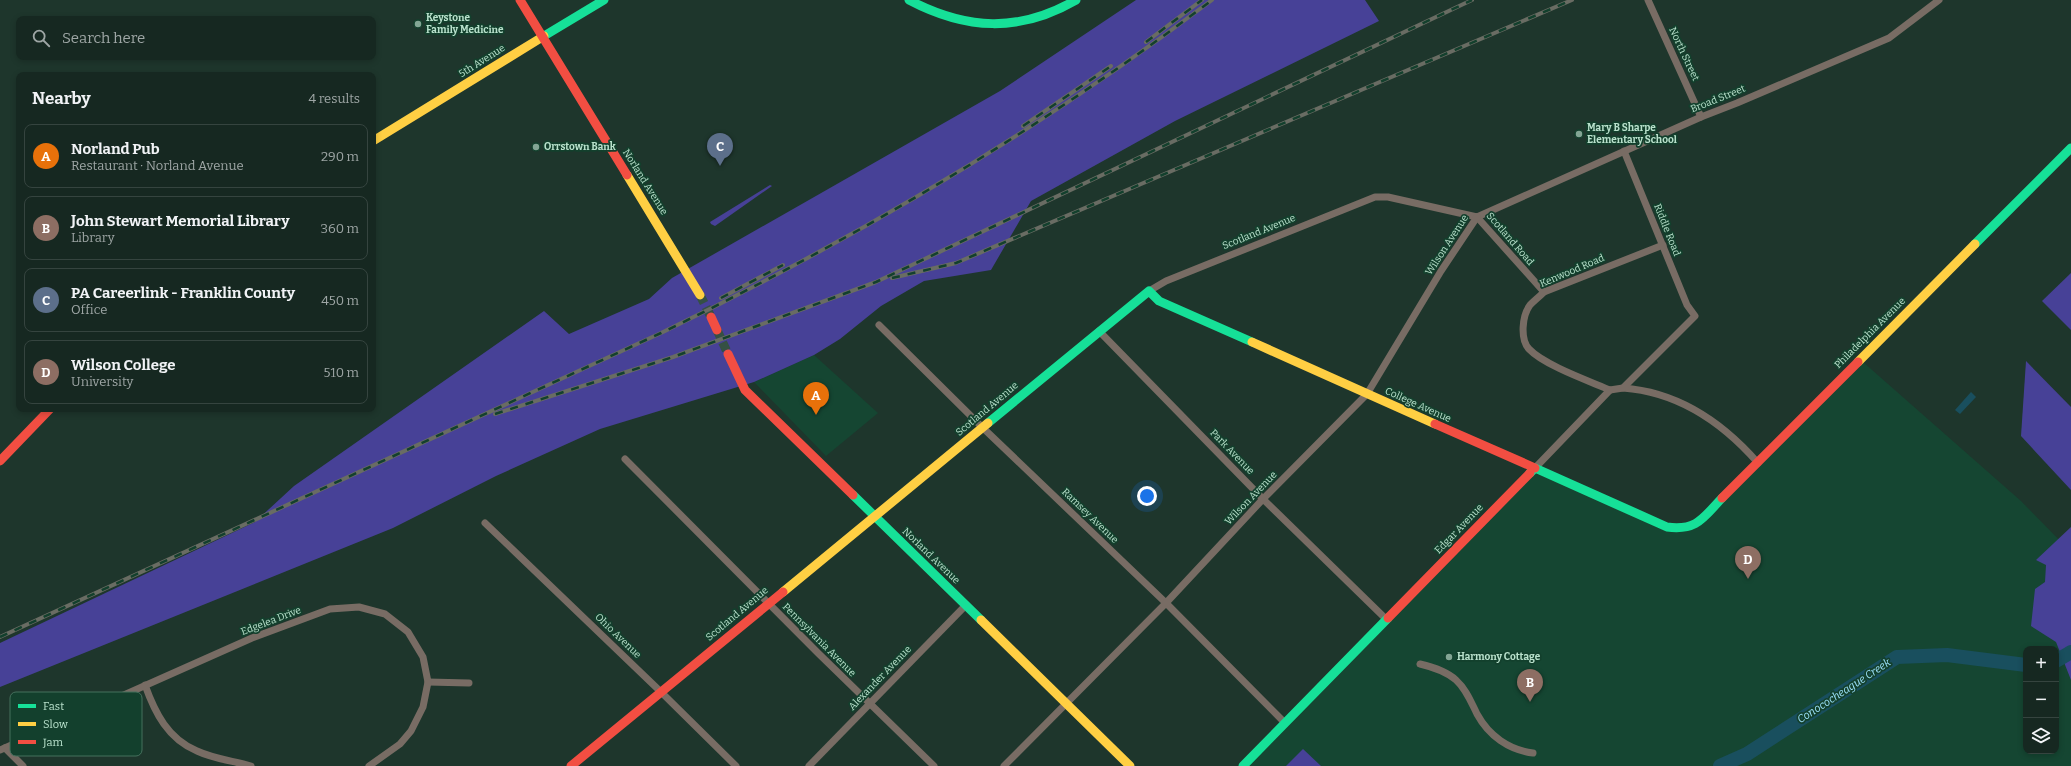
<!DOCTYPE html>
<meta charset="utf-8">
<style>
:root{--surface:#162821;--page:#1f302a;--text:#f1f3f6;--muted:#9ea6a5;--line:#35443f;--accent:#8bbbb9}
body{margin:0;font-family:Bitter,serif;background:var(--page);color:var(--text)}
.controls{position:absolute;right:12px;bottom:12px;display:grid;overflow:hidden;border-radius:8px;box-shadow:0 2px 6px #0003}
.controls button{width:36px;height:36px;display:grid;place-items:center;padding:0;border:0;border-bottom:1px solid var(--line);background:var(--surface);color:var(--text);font:20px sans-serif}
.you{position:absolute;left:1147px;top:496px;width:14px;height:14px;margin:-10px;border:3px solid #fff;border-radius:50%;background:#1a73e8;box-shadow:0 0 0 6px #1a73e833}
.badge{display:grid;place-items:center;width:26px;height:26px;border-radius:50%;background:var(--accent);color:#fff;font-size:13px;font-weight:700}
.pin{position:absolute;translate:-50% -33px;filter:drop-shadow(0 1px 2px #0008)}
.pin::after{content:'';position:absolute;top:21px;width:14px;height:12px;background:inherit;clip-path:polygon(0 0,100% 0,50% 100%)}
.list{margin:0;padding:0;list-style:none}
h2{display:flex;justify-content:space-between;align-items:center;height:52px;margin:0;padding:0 16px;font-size:17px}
h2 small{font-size:13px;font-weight:400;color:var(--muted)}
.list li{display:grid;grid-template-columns:26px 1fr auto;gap:12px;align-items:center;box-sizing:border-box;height:64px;margin:0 8px 8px;padding:0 8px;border:1px solid var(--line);border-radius:8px}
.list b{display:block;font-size:15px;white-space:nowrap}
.list p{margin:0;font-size:13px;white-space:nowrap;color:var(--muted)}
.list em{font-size:13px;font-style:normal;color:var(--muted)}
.icon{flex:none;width:22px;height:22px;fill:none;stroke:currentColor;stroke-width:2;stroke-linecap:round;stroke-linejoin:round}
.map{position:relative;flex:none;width:2071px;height:766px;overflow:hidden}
.search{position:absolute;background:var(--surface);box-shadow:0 2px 6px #0003;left:16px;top:16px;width:360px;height:44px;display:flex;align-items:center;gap:10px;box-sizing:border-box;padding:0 14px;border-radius:8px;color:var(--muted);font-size:15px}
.panel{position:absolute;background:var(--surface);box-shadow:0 2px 6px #0003;left:16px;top:72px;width:360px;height:340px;border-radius:8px}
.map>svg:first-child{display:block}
.built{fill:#154632;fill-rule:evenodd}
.green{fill:#474197}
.water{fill:#194f5e}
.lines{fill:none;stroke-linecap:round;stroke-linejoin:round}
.river{stroke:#194f5e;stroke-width:14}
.secondary-tunnel{stroke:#355044;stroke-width:9;stroke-dasharray:9 4.5;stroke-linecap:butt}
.street{stroke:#786c64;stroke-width:7}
.fast{stroke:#16e098;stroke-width:9}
.slow{stroke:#ffcf43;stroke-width:9}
.jam{stroke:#f24e42;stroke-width:9}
.rail-casing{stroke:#696c63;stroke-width:4}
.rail{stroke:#13402d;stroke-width:2.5;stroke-dasharray:8;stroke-linecap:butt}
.poi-dot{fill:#83a594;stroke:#13402d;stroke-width:1.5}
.labels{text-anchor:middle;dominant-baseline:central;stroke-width:3.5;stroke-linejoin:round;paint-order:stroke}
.poi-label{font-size:10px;font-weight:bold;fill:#b9e1cc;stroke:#13402d;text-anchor:start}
.street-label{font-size:10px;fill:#b9e1cc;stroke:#13402d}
.water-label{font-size:11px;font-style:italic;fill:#9be0f9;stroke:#13402d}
.key{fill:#13402d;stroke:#45705d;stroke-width:1}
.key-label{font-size:11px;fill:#b9e1cc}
</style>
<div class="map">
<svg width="2071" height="766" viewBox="0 0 2071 766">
<rect width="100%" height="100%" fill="#1e362c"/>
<!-- built -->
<g class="built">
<path d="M814 355 878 413 826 456 754 382Z"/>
<path d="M1863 362 2021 501 2071 552V766H1243L1535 468 1661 525 1688 528ZM2026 649H2056V751H2026Z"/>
</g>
<!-- green -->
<g class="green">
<path d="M1136 0H1365L1379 21 1175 121 1031 201 991 270 924 281 881 306 840 339 814 355 754 382 600 429 496 476 393 528 0 687V643L255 522 294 486 544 311 569 334 649 299 672 278 1000 91Z"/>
<path d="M770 185 772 186 715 226 711 224 710 222Z"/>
<path d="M2071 273V330L2042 301Z"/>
<path d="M2026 361 2071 407V490L2021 436Z"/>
<path d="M2071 527V680L2056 642 2031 626 2035 589 2045 582 2046 565 2036 560Z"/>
<path d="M1303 749 1321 766H1286Z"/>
</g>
<!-- water -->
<path class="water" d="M1971 392 1976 397 1960 414 1955 410Z"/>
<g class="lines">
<!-- river -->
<g class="river">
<path d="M2056 661 2071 652"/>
<path d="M1720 766 1747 754 1897 657 1947 655 2026 665"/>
</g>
<!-- secondary-tunnel -->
<g class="secondary-tunnel">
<path d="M700 295 711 317"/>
<path d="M717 330 728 354"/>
</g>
<!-- street -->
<g class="street">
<path d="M1648 0 1701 117"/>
<path d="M1477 217 1701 117 1737 103 1889 38 1939 0"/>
<path d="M1477 217 1544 292"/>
<path d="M1149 291 1166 281 1375 197H1388L1477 217"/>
<path d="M879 325 982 427 1166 603 1285 723"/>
<path d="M1099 331 1263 499 1387 620"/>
<path d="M1623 388C1678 392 1723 423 1758 463"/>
<path d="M1610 390C1589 381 1544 365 1529 349 1520 339 1522 316 1530 305 1534 301 1539 297 1544 292L1663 245"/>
<path d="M625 459 818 653 934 766"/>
<path d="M1535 468 1610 390 1623 388 1695 316 1687 305 1624 151"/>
<path d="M485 523 661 692 736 766"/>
<path d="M1420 664C1433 667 1446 671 1456 680 1466 689 1471 702 1477 714 1489 736 1509 750 1533 753"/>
<path d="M428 682 469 683"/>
<path d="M145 685C155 713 168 739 197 751 214 759 234 761 251 766"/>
<path d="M5 748 23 766"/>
<path d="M0 750 252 638 330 609 359 607 385 614 408 632 423 657 428 682 423 707 411 731 400 744 369 766"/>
<path d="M809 766 966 605"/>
<path d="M1004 766 1166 603 1263 499 1367 394 1441 271 1477 217"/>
</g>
<!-- fast -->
<g class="fast">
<path d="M909 0C966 30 1019 33 1076 0"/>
<path d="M544 36 604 0"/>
<path d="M1975 244 2071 148"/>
<path d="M988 423 1149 291 1159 301 1252 342"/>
<path d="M1530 473 1535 468 1667 527C1697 531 1703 518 1722 498"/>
<path d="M853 495 981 620"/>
<path d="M1243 766 1388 618"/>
</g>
<!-- slow -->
<g class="slow">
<path d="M373 141 544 36"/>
<path d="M627 175 700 295"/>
<path d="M1252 342 1435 424"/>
<path d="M1858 362 1975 244"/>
<path d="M783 592 988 423"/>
<path d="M981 620 1130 766"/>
</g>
<!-- jam -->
<g class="jam">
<path d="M520 0 627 175"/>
<path d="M711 317 717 330"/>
<path d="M728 354 745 390 853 495"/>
<path d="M1435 424 1535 468"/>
<path d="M0 461 50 409"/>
<path d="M1722 498 1858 362"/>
<path d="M1388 618 1530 473"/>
<path d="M571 766 783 592"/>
</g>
<defs>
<g id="rail">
<path d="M1146 42 1202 0"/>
<path d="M1023 126 1111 66"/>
<path d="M892 278 956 263 1572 0"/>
<path d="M721 298 783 265"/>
<path d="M495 414 673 357 876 282 1472 0"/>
<path d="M0 637 661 333C855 239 1040 130 1212 0"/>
</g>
</defs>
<!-- rail casing -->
<use href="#rail" class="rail-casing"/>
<!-- rail -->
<use href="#rail" class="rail"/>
</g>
<!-- markers -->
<g class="poi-dot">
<circle cx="418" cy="24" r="4"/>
<circle cx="1579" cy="134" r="4"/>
<circle cx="536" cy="147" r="4"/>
<circle cx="1449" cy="657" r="4"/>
</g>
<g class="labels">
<!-- poi labels -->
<g class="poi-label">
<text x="426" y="18">Keystone<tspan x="426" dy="12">Family Medicine</tspan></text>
<text x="1587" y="128">Mary B Sharpe<tspan x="1587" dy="12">Elementary School</tspan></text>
<text x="544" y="147">Orrstown Bank</text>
<text x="1457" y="657">Harmony Cottage</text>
</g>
<!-- street labels -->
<g class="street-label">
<text transform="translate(1684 54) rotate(65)">North Street</text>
<text transform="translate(482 61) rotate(-32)">5th Avenue</text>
<text transform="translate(1718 99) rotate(-22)">Broad Street</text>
<text transform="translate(645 182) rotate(58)">Norland Avenue</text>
<text transform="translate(1667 230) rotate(68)">Riddle Road</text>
<text transform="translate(1259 232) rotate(-22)">Scotland Avenue</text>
<text transform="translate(1510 239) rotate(49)">Scotland Road</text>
<text transform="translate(1447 245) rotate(-57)">Wilson Avenue</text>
<text transform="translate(1572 271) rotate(-23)">Kenwood Road</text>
<text transform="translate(1870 333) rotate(-45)">Philadelphia Avenue</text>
<text transform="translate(1418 405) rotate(24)">College Avenue</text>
<text transform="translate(987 409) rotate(-40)">Scotland Avenue</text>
<text transform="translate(1232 452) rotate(46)">Park Avenue</text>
<text transform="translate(1251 498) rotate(-46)">Wilson Avenue</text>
<text transform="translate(1090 516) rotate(44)">Ramsey Avenue</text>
<text transform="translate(1459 529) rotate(-46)">Edgar Avenue</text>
<text transform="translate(931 556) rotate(44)">Norland Avenue</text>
<text transform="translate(737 614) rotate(-40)">Scotland Avenue</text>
<text transform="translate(271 621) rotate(-21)">Edgelea Drive</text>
<text transform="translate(618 636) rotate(44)">Ohio Avenue</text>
<text transform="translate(819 640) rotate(45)">Pennsylvania Avenue</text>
<text transform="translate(880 678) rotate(-46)">Alexander Avenue</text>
</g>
<!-- water labels -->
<g class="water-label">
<text transform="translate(1844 691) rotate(-33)">Conococheague Creek</text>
</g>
</g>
<!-- legend -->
<rect x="10" y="692" width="132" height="64" rx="6" class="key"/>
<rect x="18" y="704" width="18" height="4" fill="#16e098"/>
<rect x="18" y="722" width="18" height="4" fill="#ffcf43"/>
<rect x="18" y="740" width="18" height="4" fill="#f24e42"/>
<g class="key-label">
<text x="43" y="710">Fast</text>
<text x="43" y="728">Slow</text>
<text x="43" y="746">Jam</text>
</g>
</svg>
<div class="controls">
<button>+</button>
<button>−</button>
<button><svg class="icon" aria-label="layers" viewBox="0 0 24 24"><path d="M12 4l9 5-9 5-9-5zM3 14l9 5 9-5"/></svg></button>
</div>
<div class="you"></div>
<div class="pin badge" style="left:816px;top:415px;background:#e8710a">A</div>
<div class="pin badge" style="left:1530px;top:702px;background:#8d6e63">B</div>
<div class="pin badge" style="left:720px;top:166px;background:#5c6f8a">C</div>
<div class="pin badge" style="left:1748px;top:579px;background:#8d6e63">D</div>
<div class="search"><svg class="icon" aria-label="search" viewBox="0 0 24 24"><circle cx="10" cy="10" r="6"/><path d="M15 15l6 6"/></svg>Search here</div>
<section class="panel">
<h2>Nearby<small>4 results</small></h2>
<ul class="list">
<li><span class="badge" style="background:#e8710a">A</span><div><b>Norland Pub</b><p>Restaurant · Norland Avenue</p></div><em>290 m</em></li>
<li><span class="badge" style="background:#8d6e63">B</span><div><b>John Stewart Memorial Library</b><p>Library</p></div><em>360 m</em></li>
<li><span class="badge" style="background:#5c6f8a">C</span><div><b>PA Careerlink - Franklin County</b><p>Office</p></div><em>450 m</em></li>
<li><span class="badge" style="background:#8d6e63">D</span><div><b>Wilson College</b><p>University</p></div><em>510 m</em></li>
</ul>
</section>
</div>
